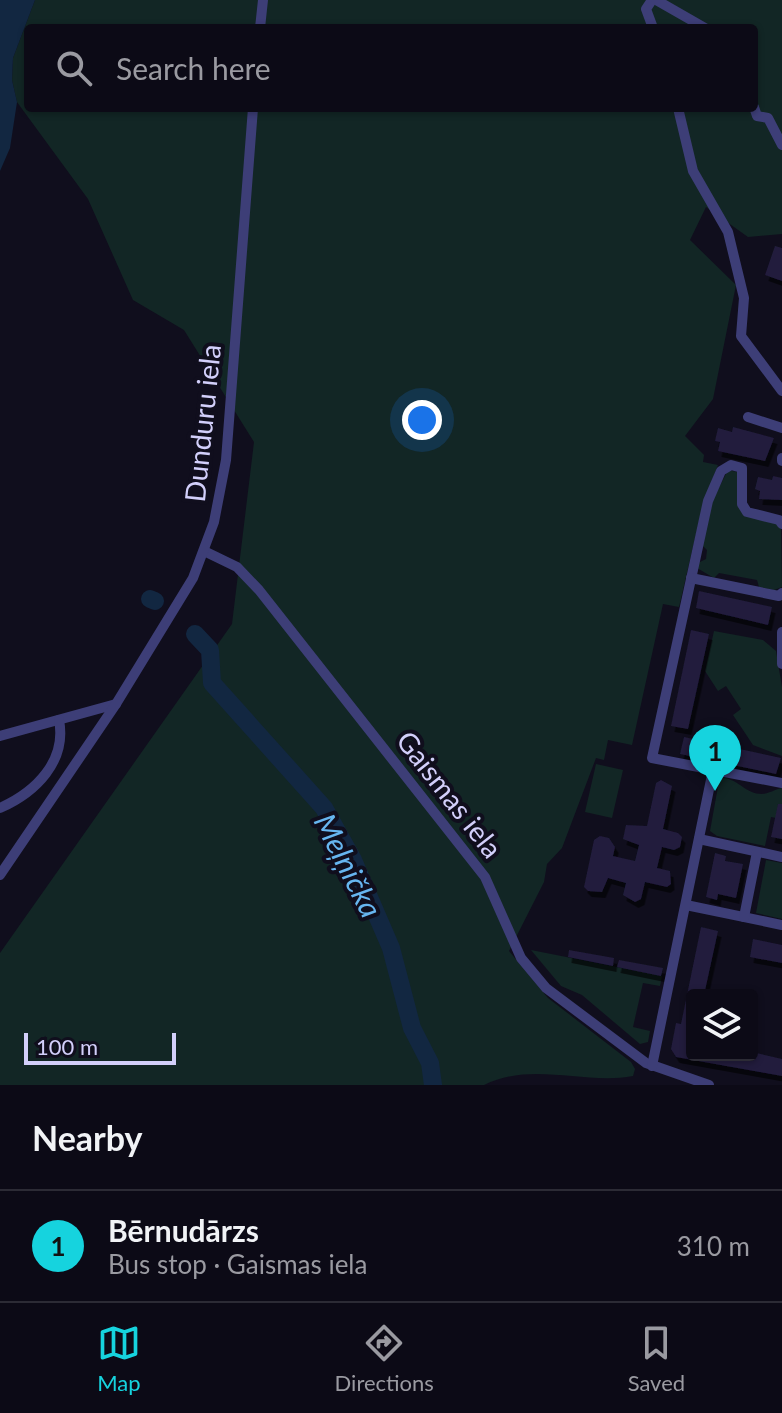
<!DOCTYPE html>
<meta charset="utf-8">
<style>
:root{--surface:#0c0a16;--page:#15131f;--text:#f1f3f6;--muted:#9a9aa1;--line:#2c2b35;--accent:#16d3de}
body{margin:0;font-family:Lato,sans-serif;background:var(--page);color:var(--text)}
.controls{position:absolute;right:24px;bottom:24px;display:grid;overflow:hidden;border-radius:8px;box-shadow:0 2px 6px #0004}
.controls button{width:72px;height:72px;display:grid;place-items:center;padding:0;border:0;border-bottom:2px solid var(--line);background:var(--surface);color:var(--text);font:40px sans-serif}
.scale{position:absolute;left:24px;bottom:20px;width:152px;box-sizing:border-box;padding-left:8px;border:4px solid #d2cffa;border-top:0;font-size:22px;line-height:28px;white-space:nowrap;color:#d2cffa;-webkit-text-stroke:6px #100e1d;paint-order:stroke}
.you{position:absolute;left:422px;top:420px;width:28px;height:28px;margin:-20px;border:6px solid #fff;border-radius:50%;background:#1a73e8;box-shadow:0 0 0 12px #1a73e833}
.badge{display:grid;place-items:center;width:52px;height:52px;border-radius:50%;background:var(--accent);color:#111;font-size:26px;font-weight:700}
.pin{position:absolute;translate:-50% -66px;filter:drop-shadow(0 2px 4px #0008)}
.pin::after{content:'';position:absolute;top:42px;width:28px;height:24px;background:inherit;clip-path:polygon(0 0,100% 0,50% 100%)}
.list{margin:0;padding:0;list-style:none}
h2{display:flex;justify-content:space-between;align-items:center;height:104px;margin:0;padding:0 32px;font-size:34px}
h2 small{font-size:26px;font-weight:400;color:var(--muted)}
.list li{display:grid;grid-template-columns:52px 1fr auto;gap:24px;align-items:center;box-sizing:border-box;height:112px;padding:0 32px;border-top:2px solid var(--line)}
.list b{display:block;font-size:30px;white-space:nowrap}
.list p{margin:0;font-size:26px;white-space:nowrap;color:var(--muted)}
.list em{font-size:26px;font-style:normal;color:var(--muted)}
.icon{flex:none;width:44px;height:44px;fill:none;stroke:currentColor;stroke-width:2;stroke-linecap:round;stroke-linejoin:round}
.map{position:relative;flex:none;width:782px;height:1085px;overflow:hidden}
.search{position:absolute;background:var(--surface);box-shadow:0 2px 6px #0004;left:24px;right:24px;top:24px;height:88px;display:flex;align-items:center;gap:20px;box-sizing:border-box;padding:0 28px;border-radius:8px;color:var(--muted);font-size:30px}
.sheet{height:216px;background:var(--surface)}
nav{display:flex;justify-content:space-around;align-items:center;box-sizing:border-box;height:112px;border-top:2px solid var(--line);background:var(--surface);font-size:22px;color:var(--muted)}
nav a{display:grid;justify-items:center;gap:4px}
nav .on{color:var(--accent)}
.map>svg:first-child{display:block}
.green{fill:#122625;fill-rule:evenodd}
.water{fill:#122741}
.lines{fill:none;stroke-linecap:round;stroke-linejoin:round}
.river{stroke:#122741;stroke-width:18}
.building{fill:#211c3c;filter:url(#shadow)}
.minor{stroke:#3d3e77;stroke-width:10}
.labels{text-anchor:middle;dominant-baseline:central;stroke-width:8;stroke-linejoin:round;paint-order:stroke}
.street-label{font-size:28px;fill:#d2cffa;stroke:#100e1d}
.water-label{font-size:30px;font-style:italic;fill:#67b6f0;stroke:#100e1d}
</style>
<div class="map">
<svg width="782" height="1085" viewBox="0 0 782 1085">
<defs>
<filter id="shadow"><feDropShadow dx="3.5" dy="6" stdDeviation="0" flood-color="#0009"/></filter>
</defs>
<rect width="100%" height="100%" fill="#100e1d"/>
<!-- green -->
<g class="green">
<path d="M35 0H782V234L748 237 706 207 690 240 736 285 713 399 685 436 704 455 703 462 718 465 703 504 679 607 663 604 632 745 608 740 604 760 596 758 562 848 547 864 544 882 509 951 548 998 631 1062 635 1069 633 1076C584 1085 532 1061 484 1085H0V953L232 624 254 442 184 330 133 300 88 199 17 102 12 80 13 58ZM28 28H754V108H28Z"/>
<path d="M728 470 741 473C734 514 738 515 778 524L781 529 782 587 774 590 759 587 757 580 719 573 714 578 697 568 698 563 706 559 707 550 702 545 712 501Z"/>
<path d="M714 631 763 640 776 651 782 687V756L753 745 733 715 741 709 726 686 718 691 705 671Z"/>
<path d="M596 764 623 770 612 818 585 812Z"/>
<path d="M724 778C739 780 746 794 762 794 768 794 776 789 782 788V819L771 817 765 846 717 836 710 831 719 781Z"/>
<path d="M766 860 782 863V919L756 913Z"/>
<path d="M531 950 662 976 660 986 643 983 633 1027 650 1031 648 1042 640 1044 582 995 561 986Z"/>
</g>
<!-- water -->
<path class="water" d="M0 0H35L13 58 12 80 17 102 10 148 0 171Z"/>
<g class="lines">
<!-- river -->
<g class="river">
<path d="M150 599 155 601"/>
<path d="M195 634 210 650 212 683 324 808 353 860 391 948 412 1028 430 1063 433 1085"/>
</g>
</g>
<!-- building -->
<g class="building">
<path d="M775 246 782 248V281L765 275Z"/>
<path d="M733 427 774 438 765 461 718 451 720 442 715 441 718 428 732 432Z"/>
<path d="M773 476 782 478V500L759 499 760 491 755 489 758 477 772 480Z"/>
<path d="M699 591 772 607 768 625 696 608Z"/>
<path d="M691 630 709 634 688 729 671 726Z"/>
<path d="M684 737 781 758 776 774 680 754Z"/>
<path d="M661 780 672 786 663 829 678 833 682 837 680 847 674 850 662 847 657 868 670 871 671 884 667 887 645 882 641 899 635 902 623 895 626 883 608 878 602 892 588 891 584 887 594 840 600 836 609 838 615 847 613 856 635 861 639 845 623 839 626 825 647 826 656 783Z"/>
<path d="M778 804H782V839L771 837Z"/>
<path d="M715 853 726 856 725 861 743 864 736 898 718 894 717 900 706 897Z"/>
<path d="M701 927 718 931 704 995H692V1055L752 1052 782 1059V1076L676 1057 671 1049 676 1023 681 1024Z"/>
<path d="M753 939 782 945V963L750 957Z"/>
<path d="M569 950 614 958 613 966 568 957Z"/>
<path d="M619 960 663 968 661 976 617 967Z"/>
</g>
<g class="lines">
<!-- minor -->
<g class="minor">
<path d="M652 0 646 9 653 28"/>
<path d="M656 0 705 28"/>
<path d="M260 28 263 0"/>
<path d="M754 107 757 116 768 118 782 145"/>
<path d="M678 108 693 171 728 232 744 298 741 336 782 391"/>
<path d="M748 417 782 428"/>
<path d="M782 458V461"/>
<path d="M782 524 779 520 747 512 742 504V468L731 465 721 471 708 501 652 758 782 783"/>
<path d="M204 551 237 567 259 590 485 877 521 958 546 988 646 1063 709 1085"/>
<path d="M691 578 779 596 782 593"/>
<path d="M782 632V664"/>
<path d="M0 736 116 704"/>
<path d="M0 808C36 792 67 761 59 720"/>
<path d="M699 839 782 857"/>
<path d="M0 875 116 704 193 578 214 522 226 460 253 108"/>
<path d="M686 905 782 925"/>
<path d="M744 917 757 852"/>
<path d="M652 1066 713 770"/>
</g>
</g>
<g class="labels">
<!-- street labels -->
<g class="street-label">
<text transform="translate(202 423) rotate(-84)">Dunduru iela</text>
<text transform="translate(450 794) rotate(52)">Gaismas iela</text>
</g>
<!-- water labels -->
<g class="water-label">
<text transform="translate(349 865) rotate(63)">Meļņička</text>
</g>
</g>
</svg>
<div class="controls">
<button><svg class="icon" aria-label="layers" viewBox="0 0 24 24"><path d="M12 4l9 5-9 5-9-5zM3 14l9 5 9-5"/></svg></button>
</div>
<div class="scale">100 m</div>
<div class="you"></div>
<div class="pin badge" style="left:715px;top:791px">1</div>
<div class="search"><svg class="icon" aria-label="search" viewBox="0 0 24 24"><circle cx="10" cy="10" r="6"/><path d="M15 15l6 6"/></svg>Search here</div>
</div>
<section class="sheet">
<h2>Nearby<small></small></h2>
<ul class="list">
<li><span class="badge">1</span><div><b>Bērnudārzs</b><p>Bus stop · Gaismas iela</p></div><em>310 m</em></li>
</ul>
</section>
<nav>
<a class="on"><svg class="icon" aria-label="map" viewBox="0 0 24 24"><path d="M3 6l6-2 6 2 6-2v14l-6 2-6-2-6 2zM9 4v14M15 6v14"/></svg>Map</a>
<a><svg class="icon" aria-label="directions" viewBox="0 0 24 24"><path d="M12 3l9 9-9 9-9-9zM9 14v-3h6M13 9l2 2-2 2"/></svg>Directions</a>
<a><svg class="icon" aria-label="saved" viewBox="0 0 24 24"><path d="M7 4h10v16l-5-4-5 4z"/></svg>Saved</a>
</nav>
